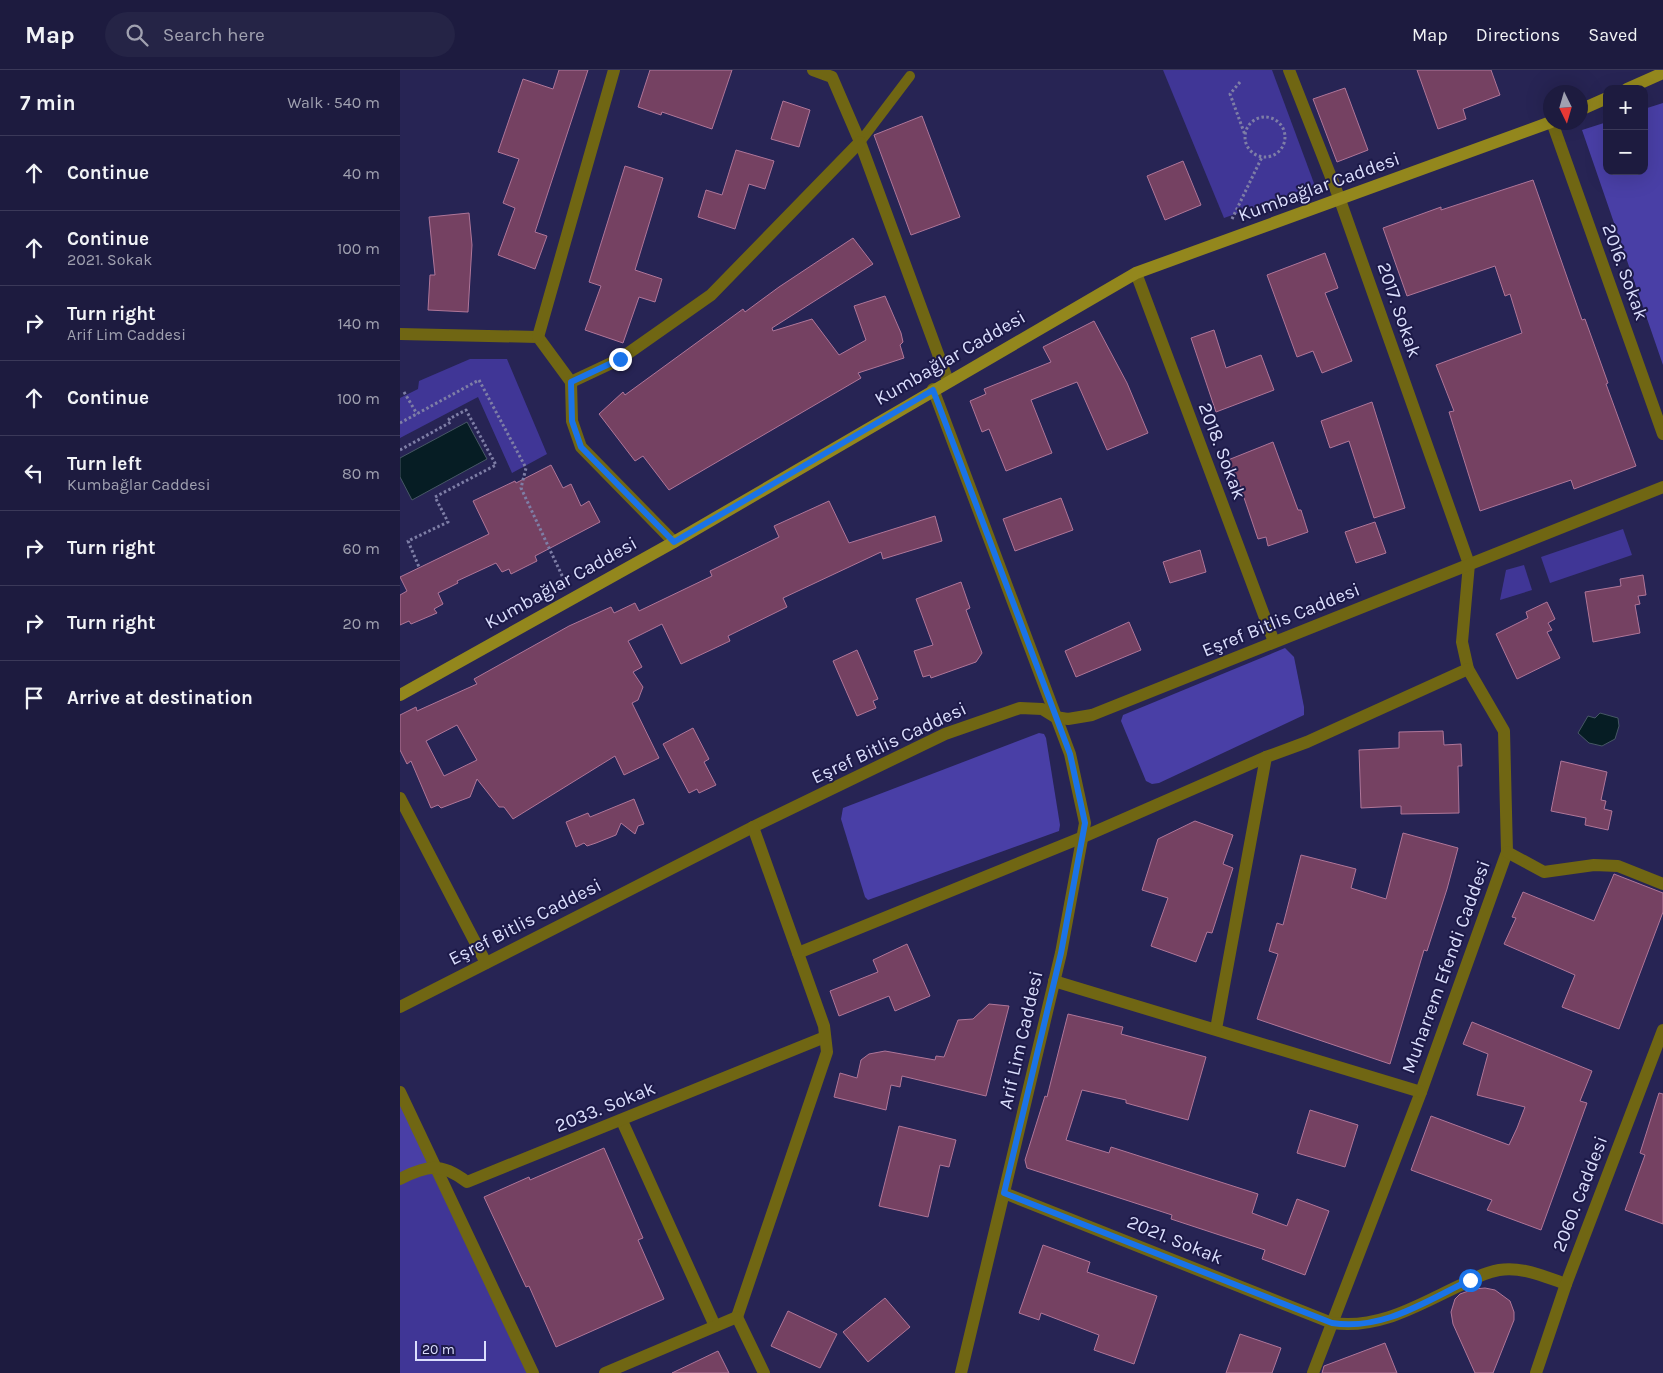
<!DOCTYPE html>
<meta charset="utf-8">
<style>
:root{--surface:#1d1b3f;--page:#252446;--text:#f1f3f6;--muted:#a0a1b0;--line:#3b3959}
body{margin:0;font-family:Karla,sans-serif;background:var(--page);color:var(--text)}
.controls{position:absolute;right:15px;top:15px;display:grid;overflow:hidden;border-radius:10px;box-shadow:0 5px 20px #0002}
.controls button{width:45px;height:45px;display:grid;place-items:center;padding:0;border:0;border-bottom:1px solid var(--line);background:var(--surface);color:var(--text);font:25px sans-serif}
.compass{position:absolute;left:1143px;top:15px;width:45px;height:45px;border-radius:50%;background:var(--surface);box-shadow:0 5px 20px #0002;rotate:175deg}
.scale{position:absolute;left:15px;bottom:12px;width:71px;box-sizing:border-box;padding-left:5px;border:2px solid #dbdefd;border-top:0;font-size:14px;line-height:18px;white-space:nowrap;color:#dbdefd;-webkit-text-stroke:4px #1d1a49;paint-order:stroke}
.stop{position:absolute;width:15px;height:15px;margin:-11px;border:4px solid #1a73e8;border-radius:50%;background:#fff}
.stop.end{background:#1a73e8;border-color:#fff;box-shadow:0 1px 5px #0008}
.list{margin:0;padding:0;list-style:none}
h2{display:flex;justify-content:space-between;align-items:center;height:65px;margin:0;padding:0 20px;font-size:21px}
h2 small{font-size:16px;font-weight:400;color:var(--muted)}
.list li{display:grid;grid-template-columns:32px 1fr auto;gap:15px;align-items:center;box-sizing:border-box;height:75px;padding:0 20px;border-top:1px solid var(--line)}
.list b{display:block;font-size:19px;white-space:nowrap}
.list p{margin:0;font-size:16px;white-space:nowrap;color:var(--muted)}
.list em{font-size:16px;font-style:normal;color:var(--muted)}
.icon{flex:none;width:28px;height:28px;fill:none;stroke:currentColor;stroke-width:2;stroke-linecap:round;stroke-linejoin:round}
.map{position:relative;flex:none;width:1263px;height:1303px;overflow:hidden}
header{display:flex;align-items:center;gap:30px;box-sizing:border-box;height:70px;padding:0 25px;background:var(--surface);border-bottom:1px solid var(--line)}
header strong{font-size:24px}
nav{display:flex;gap:28px;margin-inline-start:auto;font-size:18px}
.search{width:350px;height:45px;background:var(--page);display:flex;align-items:center;gap:12px;box-sizing:border-box;padding:0 18px;border-radius:28px;color:var(--muted);font-size:19px}
main{display:flex}
aside{flex:1;background:var(--surface)}
.map>svg:first-child{display:block}
.green{fill:#403696}
.forest{fill:#493fa6}
.water{fill:#061d24;stroke:#465765}
.building{fill:#754162;stroke:#af7699;fill-rule:evenodd}
.lines{fill:none;stroke-linecap:round;stroke-linejoin:round}
.path{stroke:#7e7ea6;stroke-width:3;stroke-dasharray:2.5 2.5;stroke-linecap:butt}
.service{stroke:#706613;stroke-width:10}
.minor{stroke:#706613;stroke-width:12}
.secondary{stroke:#93871d;stroke-width:12}
.route{stroke:#1a73e8;stroke-width:6}
.labels{text-anchor:middle;dominant-baseline:central;stroke-width:4;stroke-linejoin:round;paint-order:stroke}
.street-label{font-size:19px;fill:#dbdefd;stroke:#1d1a49}
</style>
<header>
<strong>Map</strong>
<div class="search"><svg class="icon" aria-label="search" viewBox="0 0 24 24"><circle cx="10" cy="10" r="6"/><path d="M15 15l6 6"/></svg>Search here</div>
<nav><a>Map</a><a>Directions</a><a>Saved</a></nav>
</header>
<main>
<aside>
<h2>7 min<small>Walk · 540 m</small></h2>
<ul class="list">
<li><svg class="icon" aria-label="ahead" viewBox="0 0 24 24"><path d="M12 20V5M6 11l6-6 6 6"/></svg><div><b>Continue</b></div><em>40 m</em></li>
<li><svg class="icon" aria-label="ahead" viewBox="0 0 24 24"><path d="M12 20V5M6 11l6-6 6 6"/></svg><div><b>Continue</b><p>2021. Sokak</p></div><em>100 m</em></li>
<li><svg class="icon" aria-label="right" viewBox="0 0 24 24"><path d="M7 20v-9h11M14 6l5 5-5 5"/></svg><div><b>Turn right</b><p>Arif Lim Caddesi</p></div><em>140 m</em></li>
<li><svg class="icon" aria-label="ahead" viewBox="0 0 24 24"><path d="M12 20V5M6 11l6-6 6 6"/></svg><div><b>Continue</b></div><em>100 m</em></li>
<li><svg class="icon" aria-label="left" viewBox="0 0 24 24"><path d="M17 20v-9H6M10 6l-5 5 5 5"/></svg><div><b>Turn left</b><p>Kumbağlar Caddesi</p></div><em>80 m</em></li>
<li><svg class="icon" aria-label="right" viewBox="0 0 24 24"><path d="M7 20v-9h11M14 6l5 5-5 5"/></svg><div><b>Turn right</b></div><em>60 m</em></li>
<li><svg class="icon" aria-label="right" viewBox="0 0 24 24"><path d="M7 20v-9h11M14 6l5 5-5 5"/></svg><div><b>Turn right</b></div><em>20 m</em></li>
<li><svg class="icon" aria-label="arrive" viewBox="0 0 24 24"><path d="M6 21V4h12l-3 4 3 4H6"/></svg><div><b>Arrive at destination</b></div></li>
</ul>
</aside>
<div class="map">
<svg width="1263" height="1303" viewBox="0 0 1263 1303">
<rect width="100%" height="100%" fill="#272454"/>
<!-- green -->
<g class="green">
<path d="M763 0H872L915 116 824 148Z"/>
<path d="M70 289H107L147 384 112 403 78 327 0 368V328L18 319 19 311Z"/>
<path d="M1223 459 1232 485 1150 513 1141 487Z"/>
<path d="M1124 495 1132 520 1100 530 1106 500Z"/>
<path d="M35 1097 133 1303H0V1109Z"/>
</g>
<!-- forest -->
<g class="forest">
<path d="M1263 33V295L1182 60 1207 52V101H1244V39Z"/>
<path d="M885 578 894 587 904 637V645L759 713 752 714 746 711 721 651 723 645Z"/>
<path d="M639 663 644 664 646 668 660 755 659 761 468 830 465 827 441 749 443 738Z"/>
<path d="M0 1022 35 1097 0 1109Z"/>
</g>
<!-- water -->
<g class="water">
<path d="M67 352 87 389 12 430 0 407V388Z"/>
<path d="M1200 643 1218 648 1219 656 1215 669 1202 676 1189 673 1178 663 1188 646 1195 648Z"/>
</g>
<!-- building -->
<g class="building">
<path d="M159 0H188L135 162 147 166 135 199 98 185 115 138 103 133 119 89 98 82 123 9 153 19Z"/>
<path d="M250 0H332L312 59 262 42 261 45 238 37Z"/>
<path d="M1017 0H1091L1100 25 1063 39 1066 49 1038 59Z"/>
<path d="M945 18 968 80 937 92 913 29Z"/>
<path d="M383 31 410 40 399 77 371 69Z"/>
<path d="M522 46 560 147 511 165 474 65Z"/>
<path d="M336 80 374 91 365 119 349 114 335 159 298 147 306 120 322 125Z"/>
<path d="M783 91 801 135 765 150 747 106Z"/>
<path d="M225 96 263 108 235 200 262 209 255 232 239 227 223 273 185 260 201 216 189 212Z"/>
<path d="M1133 110 1182 250 1185 249 1208 313 1206 314 1236 396 1174 419 1171 410 1080 441 1049 342 1054 341 1036 295 1122 263 1110 224 1105 226 1095 196 1007 226 983 158 1041 137V140Z"/>
<path d="M69 143 72 175 68 242 28 240 30 205H35L29 147Z"/>
<path d="M453 168 473 194 372 258 373 261 412 249 439 285 466 270 454 236 485 226 501 263 503 272 500 275 504 288 458 303 461 308 269 420 243 386 235 391 199 344 223 322 225 325 343 239 345 242 379 217Z"/>
<path d="M925 183 938 218 925 223 952 291 922 303 913 281 897 287 867 205Z"/>
<path d="M694 251 727 313 748 363 707 380 677 312 631 330 652 383 606 401 589 359 582 362 570 331 586 324 584 319 651 292 643 277Z"/>
<path d="M814 260 826 298 861 285 874 320 816 342 791 268Z"/>
<path d="M972 332 1005 438 974 448 949 371 930 378 921 351Z"/>
<path d="M873 372 898 440H901L908 462 868 476 866 467 858 469 838 410 836 411 828 390Z"/>
<path d="M151 395 163 418 171 414 181 436 189 431 200 452 135 486 137 491 111 504 109 499 102 502 96 493 57 511 58 513 38 523 43 534 34 539 37 543 11 554 9 551 0 555V525L7 521 0 507 89 464 73 431 115 411 116 413Z"/>
<path d="M661 428 673 460 615 481 603 449Z"/>
<path d="M429 431 449 473 535 446 542 471 483 489 481 482 383 528 387 537 328 566 330 571 281 594 262 554 228 571 242 597 233 602 243 617 238 630 232 633 259 688 224 705 215 686 113 749 104 737H99L77 709 70 727 41 738 38 735 31 738 11 691 7 694 0 680V645L16 637 17 641 77 614 74 609 169 556 211 537 214 543 235 533 239 541 312 506 310 501 379 467 374 456ZM57 655 77 690 44 706 26 671Z"/>
<path d="M975 452 986 483 956 493 945 462Z"/>
<path d="M800 480 806 502 770 513 763 492Z"/>
<path d="M1243 505 1246 525 1238 526 1240 534 1235 535 1240 563 1193 572 1185 522 1221 516 1220 509Z"/>
<path d="M561 512 570 538 566 540 582 583 576 592 531 608 530 605 523 607 514 581 533 575 516 529Z"/>
<path d="M1147 532 1155 549 1148 553 1152 560 1147 562 1160 588 1117 609 1096 564 1128 548 1126 542Z"/>
<path d="M729 552 741 580 676 607 665 581Z"/>
<path d="M457 580 478 629 473 631 476 638 457 646 433 591Z"/>
<path d="M293 658 309 689 304 692 316 715 299 723 297 719 289 723 263 674Z"/>
<path d="M1043 661 1044 675 1061 674 1062 696H1058L1059 743 1001 744V736L961 738 959 680 999 678V662Z"/>
<path d="M1161 691 1207 702 1201 730 1206 731 1204 739 1212 741 1208 760 1185 755 1186 748 1151 741Z"/>
<path d="M234 729 244 754 238 756 235 764 221 753 216 765 196 773 187 776 184 773 176 777 166 752 188 743 190 747Z"/>
<path d="M795 751 833 765 823 794 833 798 812 863 807 862 796 892 751 876 768 828 742 820 758 769Z"/>
<path d="M1003 763 1058 778 1047 819 1027 881 1024 880 990 994 857 949 878 884 869 881 877 853 883 855 901 785 956 799 951 818 986 829Z"/>
<path d="M1214 804 1263 823V842L1219 959 1162 937 1175 905 1104 874 1116 848 1112 847 1123 822 1194 851Z"/>
<path d="M507 874 530 926 495 941 489 926 439 946 430 921 478 902 473 890Z"/>
<path d="M589 934 609 936 586 1026 502 1006 500 1017 491 1015 486 1040 434 1027 440 1003 457 1008 461 990 469 984 485 981 535 990 536 986 544 987 558 950 573 949Z"/>
<path d="M668 944 723 957 721 964 806 987 788 1050 726 1033V1030L682 1020 666 1070 709 1083 711 1077 858 1124 852 1143 887 1156 897 1129 929 1141 905 1205 862 1189 865 1180 771 1149 772 1145 627 1098 625 1090 645 1026 647 1027Z"/>
<path d="M1072 952 1192 1001 1180 1031 1187 1033 1141 1160 1087 1140 1092 1130 1011 1100 1031 1046 1109 1075 1117 1058 1125 1037 1077 1025 1088 984 1063 974Z"/>
<path d="M1259 1023 1263 1024V1154L1225 1140 1245 1085 1240 1083Z"/>
<path d="M910 1040 958 1055 945 1097 897 1083Z"/>
<path d="M499 1056 556 1070 549 1097 540 1095 528 1147 479 1136Z"/>
<path d="M204 1078 243 1168 238 1170 264 1229 156 1277 129 1216 126 1217 84 1127 129 1107 130 1110Z"/>
<path d="M643 1175 690 1192 687 1202 757 1226 734 1294 694 1280 699 1265 641 1243 639 1250 619 1243Z"/>
<path d="M1085 1218 1095 1220 1110 1231 1114 1242V1250L1093 1303H1075L1053 1254 1051 1242 1055 1229 1060 1224 1074 1219Z"/>
<path d="M485 1228 510 1257 468 1292 443 1262Z"/>
<path d="M388 1241 437 1264 420 1298 371 1276Z"/>
<path d="M840 1264 881 1278 872 1303H826Z"/>
<path d="M985 1273 997 1303H922L924 1296Z"/>
<path d="M318 1281 329 1303H272Z"/>
</g>
<g class="lines">
<!-- path -->
<g class="path">
<path d="M840 12 830 24 845 65"/>
<circle cx="865" cy="67" r="20"/>
<path d="M832 149 862 87"/>
<path d="M4 322 17 344"/>
<path d="M0 353 79 310 126 398 121 418 165 512"/>
<path d="M0 380 51 352 49 349 66 340 96 395 35 427 48 452 8 471 19 497"/>
</g>
<!-- service -->
<path class="service" d="M460 72 510 6"/>
<!-- minor -->
<g class="minor">
<path d="M413 0 432 7 460 72 548 311"/>
<path d="M889 0 940 130 1069 494 1062 572 1068 599 1104 661 1107 782 1021 1022 913 1303"/>
<path d="M1152 52 1263 364"/>
<path d="M736 203 874 572"/>
<path d="M0 264 138 267 171 312 220 289 311 225 460 72"/>
<path d="M138 267 214 0"/>
<path d="M171 312 172 351 181 377 274 472"/>
<path d="M533 319 670 684 685 753 661 883 561 1303"/>
<path d="M0 728 86 893"/>
<path d="M1107 782 1144 802 1194 795 1218 796 1263 814"/>
<path d="M398 883 683 767 866 687"/>
<path d="M654 911 1021 1022"/>
<path d="M0 937 353 757 545 664 620 638 642 639 655 647 668 649 692 645 1263 417"/>
<path d="M816 959 866 687 907 672 1068 599"/>
<path d="M0 1022 133 1303"/>
<path d="M222 1051 315 1256"/>
<path d="M0 1109C27 1095 41 1092 67 1112L425 967"/>
<path d="M604 1123 932 1253C981 1260 1021 1233 1063 1214 1074 1208 1087 1202 1099 1200 1122 1196 1145 1207 1166 1214"/>
<path d="M337 1247 427 982 424 956 353 757"/>
<path d="M205 1303 337 1247 364 1303"/>
<path d="M1136 1303 1166 1214 1263 960"/>
</g>
<!-- secondary -->
<g class="secondary">
<path d="M1227 19 1263 3"/>
<path d="M1180 40 1207 28"/>
<path d="M0 625 274 472 736 203 1151 52"/>
</g>
</g>
<g class="lines">
<!-- route -->
<path class="route" d="M220 289 171 312 172 351 181 377 274 472 533 320 670 684 685 753 661 883 604 1123 932 1253C983 1261 1026 1231 1070 1210"/>
</g>
<g class="labels">
<!-- street labels -->
<g class="street-label">
<text transform="translate(919 117) rotate(-20)">Kumbağlar Caddesi</text>
<text transform="translate(1225 202) rotate(70)">2016. Sokak</text>
<text transform="translate(999 240) rotate(71)">2017. Sokak</text>
<text transform="translate(550 288) rotate(-30)">Kumbağlar Caddesi</text>
<text transform="translate(822 381) rotate(69)">2018. Sokak</text>
<text transform="translate(161 513) rotate(-29)">Kumbağlar Caddesi</text>
<text transform="translate(881 550) rotate(-22)">Eşref Bitlis Caddesi</text>
<text transform="translate(489 673) rotate(-25)">Eşref Bitlis Caddesi</text>
<text transform="translate(125 852) rotate(-27)">Eşref Bitlis Caddesi</text>
<text transform="translate(1046 897) rotate(-70)">Muharrem Efendi Caddesi</text>
<text transform="translate(621 970) rotate(-77)">Arif Lim Caddesi</text>
<text transform="translate(205 1037) rotate(-22)">2033. Sokak</text>
<text transform="translate(1180 1124) rotate(-69)">2060. Caddesi</text>
<text transform="translate(775 1170) rotate(22)">2021. Sokak</text>
</g>
</g>
</svg>
<div class="controls">
<button>+</button>
<button>−</button>
</div>
<svg class="compass" viewBox="-18 -18 36 36"><path d="M0-13l5 13h-10z" fill="#e53935"/><path d="M0 13l5-13h-10z" fill="#a0a1b0"/></svg>
<div class="scale">20 m</div>
<div class="stop" style="left:1070px;top:1210px"></div>
<div class="stop end" style="left:220px;top:289px"></div>
</div>
</main>
